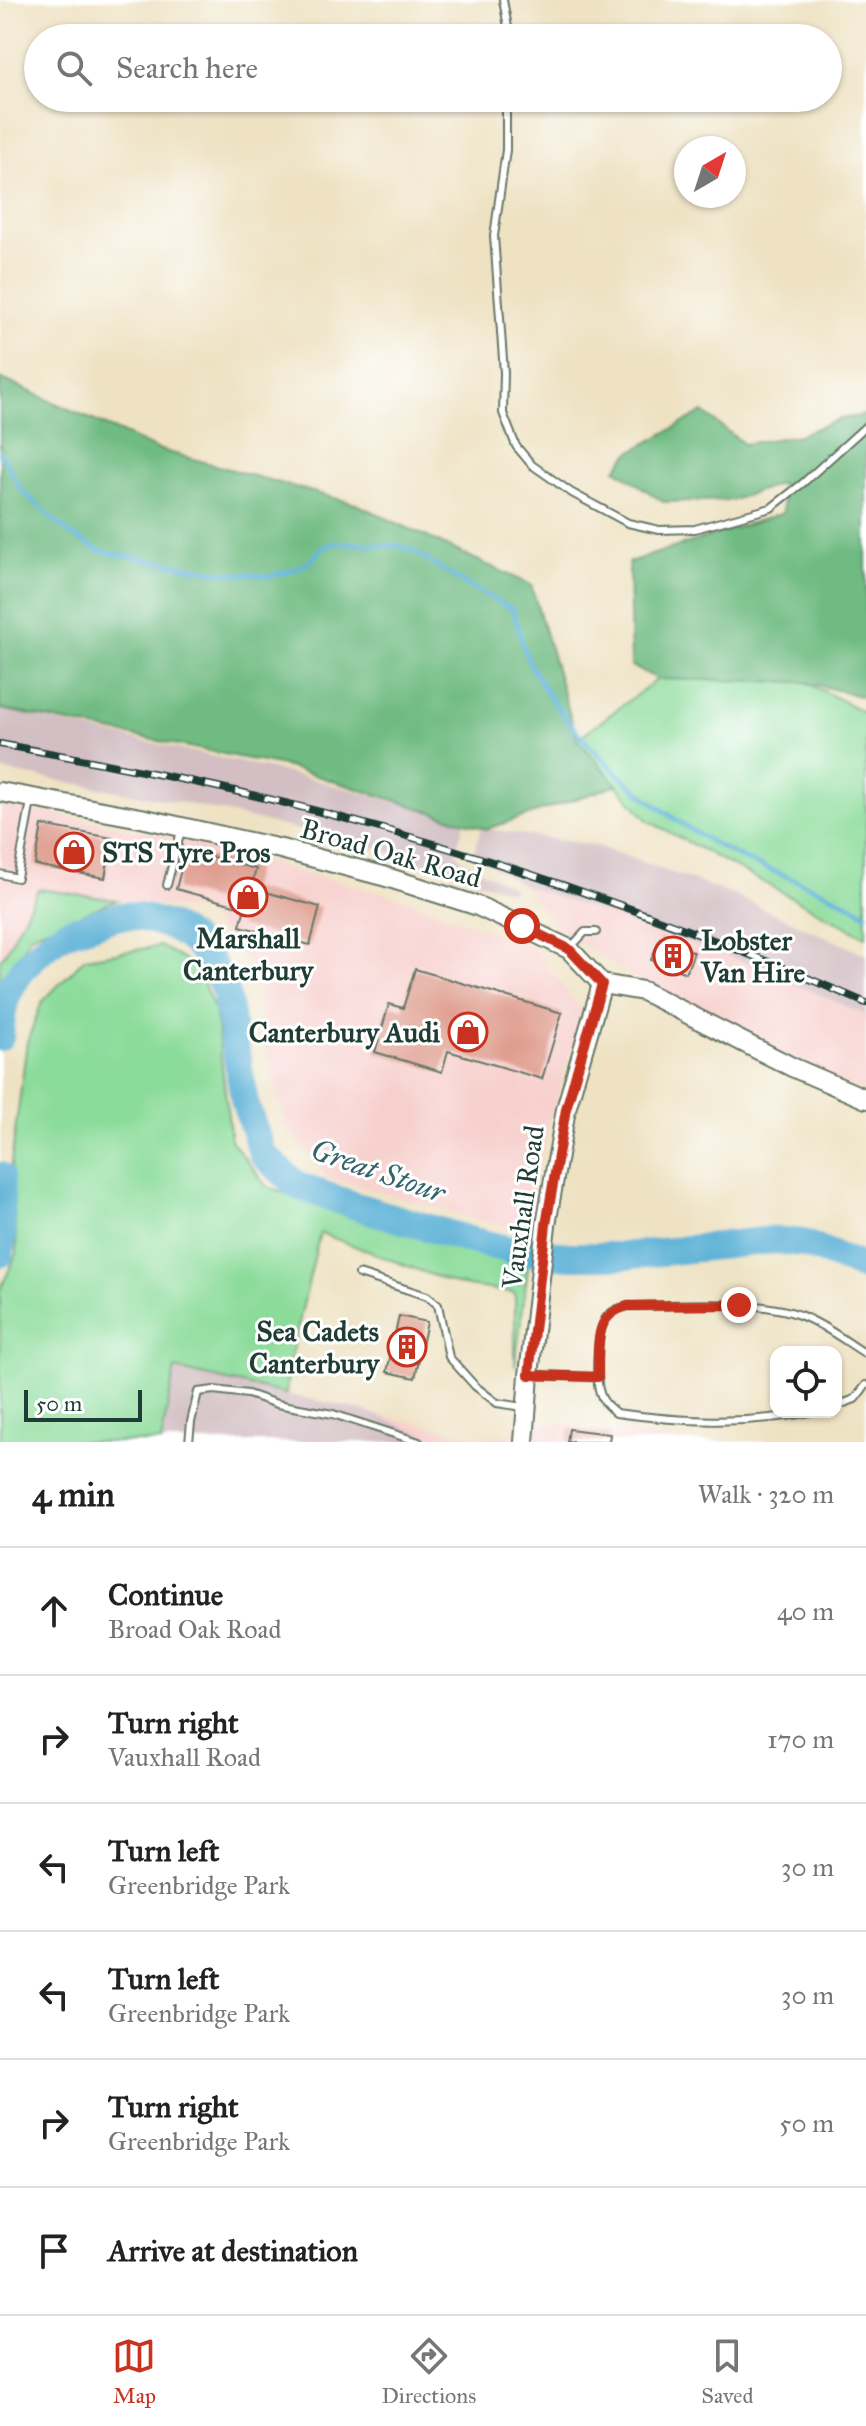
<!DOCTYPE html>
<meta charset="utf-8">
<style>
:root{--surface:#fff;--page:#f6f6f6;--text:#222;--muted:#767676;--line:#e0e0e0;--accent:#c8321e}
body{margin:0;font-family:"IM FELL Great Primer",serif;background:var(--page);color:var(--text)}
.controls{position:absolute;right:24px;bottom:24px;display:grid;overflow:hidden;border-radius:16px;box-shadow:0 2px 6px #0004}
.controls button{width:72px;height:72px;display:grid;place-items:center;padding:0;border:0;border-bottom:2px solid var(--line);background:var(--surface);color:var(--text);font:40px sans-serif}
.compass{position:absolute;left:674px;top:136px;width:72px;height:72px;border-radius:50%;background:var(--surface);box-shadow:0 2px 6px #0004;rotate:39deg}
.scale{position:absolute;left:24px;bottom:20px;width:118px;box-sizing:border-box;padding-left:8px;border:4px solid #1f3d34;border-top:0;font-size:22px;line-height:28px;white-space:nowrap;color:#1f3d34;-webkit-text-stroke:6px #fff;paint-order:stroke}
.stop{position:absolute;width:24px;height:24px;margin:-18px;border:6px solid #c8321e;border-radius:50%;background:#fff}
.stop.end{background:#c8321e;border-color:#fff;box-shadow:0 2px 8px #0008}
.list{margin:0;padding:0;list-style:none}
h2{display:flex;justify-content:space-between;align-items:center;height:104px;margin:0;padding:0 32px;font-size:34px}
h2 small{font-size:26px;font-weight:400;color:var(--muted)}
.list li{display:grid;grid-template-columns:52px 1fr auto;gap:24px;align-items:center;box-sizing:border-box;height:128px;padding:0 32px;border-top:2px solid var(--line)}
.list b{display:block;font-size:30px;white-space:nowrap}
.list p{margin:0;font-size:26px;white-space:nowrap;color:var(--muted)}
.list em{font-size:26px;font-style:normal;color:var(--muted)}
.icon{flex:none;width:44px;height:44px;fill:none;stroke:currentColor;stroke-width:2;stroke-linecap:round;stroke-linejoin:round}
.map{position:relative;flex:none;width:866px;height:1442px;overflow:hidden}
.search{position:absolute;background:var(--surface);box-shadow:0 2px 6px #0004;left:24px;right:24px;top:24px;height:88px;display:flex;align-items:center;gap:20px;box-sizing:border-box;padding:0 28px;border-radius:44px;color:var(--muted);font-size:30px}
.sheet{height:872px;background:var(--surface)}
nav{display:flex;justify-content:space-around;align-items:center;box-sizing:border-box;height:112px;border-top:2px solid var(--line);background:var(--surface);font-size:22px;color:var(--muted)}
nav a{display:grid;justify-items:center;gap:4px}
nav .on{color:var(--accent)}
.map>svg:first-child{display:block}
.built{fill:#f7d0cd}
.industrial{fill:#d2bec3}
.green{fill:#8bdb9a;stroke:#558c67;stroke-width:2}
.forest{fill:#70bb82;stroke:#487c5b;stroke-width:2}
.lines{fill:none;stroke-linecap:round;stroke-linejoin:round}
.stream{stroke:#5ab0d6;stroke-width:5}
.river{stroke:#5ab0d6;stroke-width:28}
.building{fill:#df9d8e}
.lane-casing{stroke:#677766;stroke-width:10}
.secondary-casing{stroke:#677766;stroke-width:22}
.lane{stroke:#fff;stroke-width:6}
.secondary{stroke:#fff;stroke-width:18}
.rail-casing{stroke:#1f3d34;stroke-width:8}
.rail{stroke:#fff;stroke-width:5;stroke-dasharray:15;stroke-linecap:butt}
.route{stroke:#c8321e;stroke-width:10}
.labels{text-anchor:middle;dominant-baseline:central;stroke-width:6;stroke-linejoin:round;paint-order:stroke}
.poi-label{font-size:28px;font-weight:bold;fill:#1f3d34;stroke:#fff;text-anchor:start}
.street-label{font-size:28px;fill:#1f3d34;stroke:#fff}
.water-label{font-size:30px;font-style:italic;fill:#34656d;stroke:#fff}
</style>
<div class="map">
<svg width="866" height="1442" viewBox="0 0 866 1442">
<rect width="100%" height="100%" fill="#fff"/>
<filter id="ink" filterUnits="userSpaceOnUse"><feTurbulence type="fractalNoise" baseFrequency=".0125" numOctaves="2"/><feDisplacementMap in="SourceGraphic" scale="16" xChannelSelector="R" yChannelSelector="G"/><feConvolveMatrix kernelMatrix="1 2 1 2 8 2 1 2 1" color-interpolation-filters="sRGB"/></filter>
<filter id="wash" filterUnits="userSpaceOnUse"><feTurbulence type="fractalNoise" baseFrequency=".006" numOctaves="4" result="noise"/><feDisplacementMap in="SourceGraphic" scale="32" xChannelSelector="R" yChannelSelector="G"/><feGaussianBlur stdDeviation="1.8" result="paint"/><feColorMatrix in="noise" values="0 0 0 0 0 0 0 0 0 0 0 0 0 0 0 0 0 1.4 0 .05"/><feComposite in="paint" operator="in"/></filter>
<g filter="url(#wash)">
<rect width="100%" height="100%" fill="#eee2c3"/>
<!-- built -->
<g class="built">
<path d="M0 804 158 834 404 899 532 947 582 1010 526 1206 523 1232 327 1177 287 1126 264 1038 256 971 203 911 117 900 0 974Z"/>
<path d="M523 885 742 961 866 1015V1092L827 1077 647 986 560 930Z"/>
<path d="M175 1369 485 1439 551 1423 683 1442H162L176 1371Z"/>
</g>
<!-- industrial -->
<g class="industrial">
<path d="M0 710 289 773 465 821 455 852 462 860 513 888 512 892 379 849 190 804 0 770Z"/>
<path d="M481 828 597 846 731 894 866 955V1015L742 961 523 885 473 854Z"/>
<path d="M176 1371 365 1411 442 1442H162Z"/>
</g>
<!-- green -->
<g class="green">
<path d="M658 679 806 682 866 713V937L648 821 577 739Z"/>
<path d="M38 889 117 900 30 935 0 996V959L5 954Z"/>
<path d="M160 946 196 967 215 1010 231 1140 267 1187 528 1268 515 1366V1293L455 1284 320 1233 289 1365 286 1394 175 1369 161 1442H0V1290L17 1253 11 1163 27 1042 42 1002 85 958Z"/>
</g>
<!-- forest -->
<g class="forest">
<path d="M0 378 157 449 356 504 531 585 577 739 617 785 487 829 288 767 0 709Z"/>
<path d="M703 412 744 444 799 435 840 419 866 415V694L864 697 806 682 658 679 631 666 629 562 783 513 781 483 733 500 663 502 616 469 629 453Z"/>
</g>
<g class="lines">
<!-- stream -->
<path class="stream" d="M0 453 23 492 70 534 98 550 110 553 217 572 270 576 299 568 313 559 320 549 335 543 396 546 410 549 467 585 512 609C520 627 521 648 531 666 570 740 654 813 728 851 773 874 823 887 866 914"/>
<!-- river -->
<g class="river">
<path d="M0 1037C1 1023 2 1007 8 994 18 970 44 944 67 932 75 929 83 928 91 925 100 922 110 918 120 916 131 915 141 917 151 920 191 929 212 957 226 994L245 1103 263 1155 298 1186 359 1207 466 1239 515 1251 570 1256H624L773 1240 803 1243 866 1268"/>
<path d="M0 1176 2 1239 0 1254"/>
</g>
</g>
<g id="blocks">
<!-- building -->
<g class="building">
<path d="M42 825 112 838 105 878 35 865Z"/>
<path d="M186 850 256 869 251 888 320 907 310 945 240 926 245 908 176 889Z"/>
<path d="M660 938 694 952 686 973 651 960Z"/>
<path d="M415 969 562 1013 542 1079 448 1051 442 1072 375 1052 389 1004 403 1008Z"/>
<path d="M399 1316 427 1322 415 1378 387 1372Z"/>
<path d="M569 1429 610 1434 609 1442H567Z"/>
</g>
</g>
</g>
<g filter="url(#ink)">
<use href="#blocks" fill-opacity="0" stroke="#677766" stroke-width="2"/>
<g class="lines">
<defs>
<g id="lane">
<path d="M503 0 510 38"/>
<path d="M506 98V150L494 236 504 373 503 413 516 446 532 465 572 493 628 523 659 530 695 529 771 508 803 483 866 426"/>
<path d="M0 874 17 878 31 801"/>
<path d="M167 885 181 831"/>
<path d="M571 947 585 932H596"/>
<path d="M359 1274 427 1296 438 1305 449 1357 475 1386 497 1403 523 1407"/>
<path d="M533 1375 598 1377"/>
<path d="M836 1406 855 1399 866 1385"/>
<path d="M810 1412C743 1425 683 1422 616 1413 609 1407 603 1403 600 1393 595 1379 597 1330 606 1318 612 1310 620 1308 628 1306 677 1306 758 1298 802 1316 825 1325 845 1341 866 1354"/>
<path d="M189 1442 191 1422 198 1392 214 1390 248 1394 277 1404 333 1414 419 1442"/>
</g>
<g id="secondary">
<path d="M0 792 141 818 281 849 383 876 478 906 569 949 602 984 643 991 792 1067 866 1099"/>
<path d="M524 1442 529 1375 546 1225 566 1109 602 984"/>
</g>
</defs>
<!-- lane casing -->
<use href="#lane" class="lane-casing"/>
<!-- secondary casing -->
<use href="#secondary" class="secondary-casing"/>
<!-- lane -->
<use href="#lane" class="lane"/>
<!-- secondary -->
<use href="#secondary" class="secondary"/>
<defs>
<path id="rail" d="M0 744C115 765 230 787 343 818 521 866 696 929 866 1003"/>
</defs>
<!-- rail casing -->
<use href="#rail" class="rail-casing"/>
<!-- rail -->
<use href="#rail" class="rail"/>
</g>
</g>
<g class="lines" filter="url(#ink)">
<!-- route -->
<path class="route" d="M522 926 569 949 602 984 566 1109 546 1225 529 1375 598 1377C599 1347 592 1315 628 1306L739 1305"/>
</g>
<!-- icons -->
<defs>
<symbol id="shop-ring" viewBox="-11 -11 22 22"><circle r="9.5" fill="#fff" stroke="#c8321e" stroke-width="1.5"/><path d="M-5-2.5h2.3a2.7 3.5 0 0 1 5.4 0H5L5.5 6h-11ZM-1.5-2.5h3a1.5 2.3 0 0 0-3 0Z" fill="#c8321e"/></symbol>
<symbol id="building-ring" viewBox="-11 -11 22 22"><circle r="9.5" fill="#fff" stroke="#c8321e" stroke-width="1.5"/><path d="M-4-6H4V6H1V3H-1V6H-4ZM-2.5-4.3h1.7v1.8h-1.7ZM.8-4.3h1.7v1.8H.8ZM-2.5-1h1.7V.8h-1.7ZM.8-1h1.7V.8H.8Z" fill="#c8321e"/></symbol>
</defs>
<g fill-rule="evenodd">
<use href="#shop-ring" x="52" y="830" width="44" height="44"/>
<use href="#shop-ring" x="226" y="875" width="44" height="44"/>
<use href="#building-ring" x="651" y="934" width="44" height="44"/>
<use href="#shop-ring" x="446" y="1010" width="44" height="44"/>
<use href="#building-ring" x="385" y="1325" width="44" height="44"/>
</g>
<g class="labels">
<!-- poi labels -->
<g class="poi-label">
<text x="102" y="852">STS Tyre Pros</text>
<text x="248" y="938" text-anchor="middle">Marshall<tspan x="248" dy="32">Canterbury</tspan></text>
<text x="701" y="940">Lobster<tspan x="701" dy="32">Van Hire</tspan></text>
<text x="440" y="1032" text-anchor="end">Canterbury Audi</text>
<text x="379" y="1331" text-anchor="end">Sea Cadets<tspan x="379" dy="32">Canterbury</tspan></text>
</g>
<!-- street labels -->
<g class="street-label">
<text transform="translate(391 853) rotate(16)">Broad Oak Road</text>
<text transform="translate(523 1207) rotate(-82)">Vauxhall Road</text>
</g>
<!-- water labels -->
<g class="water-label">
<text transform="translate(378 1171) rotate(19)">Great Stour</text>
</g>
</g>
</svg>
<div class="controls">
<button><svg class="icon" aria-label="locate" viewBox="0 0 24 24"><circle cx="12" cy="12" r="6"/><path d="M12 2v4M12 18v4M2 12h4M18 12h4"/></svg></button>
</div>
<svg class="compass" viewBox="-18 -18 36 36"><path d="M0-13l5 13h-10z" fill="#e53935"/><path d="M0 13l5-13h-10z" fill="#767676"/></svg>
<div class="scale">50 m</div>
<div class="stop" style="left:522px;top:926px"></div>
<div class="stop end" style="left:739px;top:1305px"></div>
<div class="search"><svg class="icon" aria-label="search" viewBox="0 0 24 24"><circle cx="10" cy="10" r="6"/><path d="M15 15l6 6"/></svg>Search here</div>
</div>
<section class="sheet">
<h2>4 min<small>Walk · 320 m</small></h2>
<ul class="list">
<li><svg class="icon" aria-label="ahead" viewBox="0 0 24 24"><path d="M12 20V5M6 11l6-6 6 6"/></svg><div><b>Continue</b><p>Broad Oak Road</p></div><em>40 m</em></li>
<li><svg class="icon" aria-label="right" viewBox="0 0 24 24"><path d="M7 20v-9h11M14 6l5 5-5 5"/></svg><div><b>Turn right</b><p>Vauxhall Road</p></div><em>170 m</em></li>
<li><svg class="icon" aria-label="left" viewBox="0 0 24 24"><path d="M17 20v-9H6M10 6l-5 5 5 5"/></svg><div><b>Turn left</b><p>Greenbridge Park</p></div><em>30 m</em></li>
<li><svg class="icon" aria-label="left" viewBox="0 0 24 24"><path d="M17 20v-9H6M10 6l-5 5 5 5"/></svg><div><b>Turn left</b><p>Greenbridge Park</p></div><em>30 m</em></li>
<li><svg class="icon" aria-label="right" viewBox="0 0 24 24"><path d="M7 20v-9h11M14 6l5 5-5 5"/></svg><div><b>Turn right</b><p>Greenbridge Park</p></div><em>50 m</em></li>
<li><svg class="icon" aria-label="arrive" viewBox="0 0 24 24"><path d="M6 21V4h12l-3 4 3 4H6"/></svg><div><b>Arrive at destination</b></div></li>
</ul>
</section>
<nav>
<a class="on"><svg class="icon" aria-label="map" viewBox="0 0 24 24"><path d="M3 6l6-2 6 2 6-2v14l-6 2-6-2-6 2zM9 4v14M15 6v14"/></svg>Map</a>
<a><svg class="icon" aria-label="directions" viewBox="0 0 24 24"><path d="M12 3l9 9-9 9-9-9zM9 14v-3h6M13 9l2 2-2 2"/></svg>Directions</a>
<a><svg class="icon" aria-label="saved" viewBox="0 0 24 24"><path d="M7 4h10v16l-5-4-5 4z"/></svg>Saved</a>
</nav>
